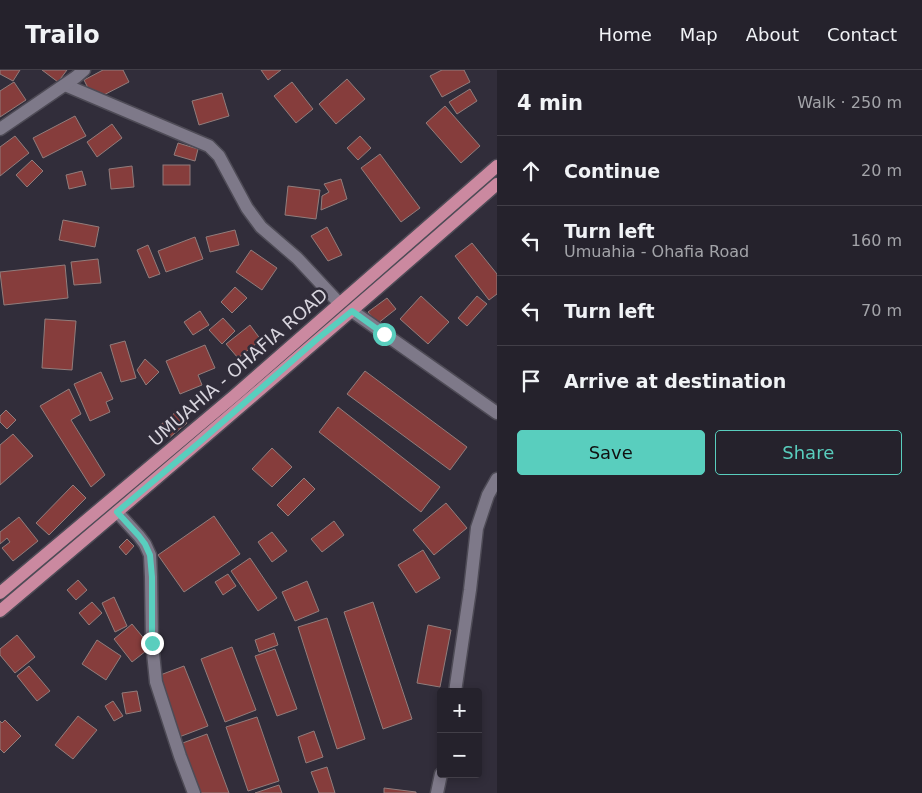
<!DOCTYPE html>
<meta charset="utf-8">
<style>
:root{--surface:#25222c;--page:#2d2a34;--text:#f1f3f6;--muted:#a3a4a9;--line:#423f48;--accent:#59cebe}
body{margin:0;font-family:"DejaVu Sans",sans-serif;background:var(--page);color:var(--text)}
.controls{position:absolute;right:15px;bottom:15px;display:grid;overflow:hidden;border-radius:5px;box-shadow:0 2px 8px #0003}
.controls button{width:45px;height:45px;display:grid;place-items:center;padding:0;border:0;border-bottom:1px solid var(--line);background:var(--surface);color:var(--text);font:25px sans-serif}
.stop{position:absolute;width:15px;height:15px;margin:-11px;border:4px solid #59cebe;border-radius:50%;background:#fff}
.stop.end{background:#59cebe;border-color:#fff;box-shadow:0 1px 5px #0008}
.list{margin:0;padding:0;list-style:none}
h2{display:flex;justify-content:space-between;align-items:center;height:65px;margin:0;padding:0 20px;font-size:21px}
h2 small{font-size:16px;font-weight:400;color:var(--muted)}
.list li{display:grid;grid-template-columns:32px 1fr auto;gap:15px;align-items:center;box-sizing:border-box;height:70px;padding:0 20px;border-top:1px solid var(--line)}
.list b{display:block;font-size:19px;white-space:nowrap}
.list p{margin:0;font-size:16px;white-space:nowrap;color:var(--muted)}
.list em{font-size:16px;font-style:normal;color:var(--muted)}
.actions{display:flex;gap:10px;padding:15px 20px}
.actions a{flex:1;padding:11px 0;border:1px solid var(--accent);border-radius:5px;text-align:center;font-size:18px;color:var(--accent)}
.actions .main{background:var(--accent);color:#111}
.icon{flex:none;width:28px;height:28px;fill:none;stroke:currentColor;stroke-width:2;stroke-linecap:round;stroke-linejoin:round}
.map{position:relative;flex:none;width:497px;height:723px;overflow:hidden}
header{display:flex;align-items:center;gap:30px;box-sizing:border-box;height:70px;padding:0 25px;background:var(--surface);border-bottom:1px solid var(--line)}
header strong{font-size:24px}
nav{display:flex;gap:28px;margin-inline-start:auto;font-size:18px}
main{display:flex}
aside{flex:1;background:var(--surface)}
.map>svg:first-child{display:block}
.building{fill:#863d3c;stroke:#917d7c}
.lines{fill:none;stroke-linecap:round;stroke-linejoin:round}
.minor-casing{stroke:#4e4b56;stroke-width:15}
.major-casing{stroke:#4e4b56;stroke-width:15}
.minor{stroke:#7e7989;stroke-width:12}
.major{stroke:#cb89a0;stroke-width:12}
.route{stroke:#59cebe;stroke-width:6}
.labels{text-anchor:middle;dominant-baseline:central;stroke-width:5;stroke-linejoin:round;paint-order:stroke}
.street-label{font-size:18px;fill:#d8d5de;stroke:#312d3a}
</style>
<header>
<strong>Trailo</strong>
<nav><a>Home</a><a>Map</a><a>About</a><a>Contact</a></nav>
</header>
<main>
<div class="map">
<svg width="497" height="723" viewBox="0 0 497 723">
<rect width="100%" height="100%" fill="#312d3a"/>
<!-- building -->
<g class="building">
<path d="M0 0H20L13 11 0 4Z"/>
<path d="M42 0H67L58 12Z"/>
<path d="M103 0H123L129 12 94 30 84 10Z"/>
<path d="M261 0H281L268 10Z"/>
<path d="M442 0H464L470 12 442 27 430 6Z"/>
<path d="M347 9 365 29 336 54 319 34Z"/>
<path d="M14 12 26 30 0 47V21Z"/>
<path d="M292 12 313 39 296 53 274 26Z"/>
<path d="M470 19 477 31 457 44 449 32Z"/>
<path d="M222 23 229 46 199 55 192 31Z"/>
<path d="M445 36 480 76 461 93 426 53Z"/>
<path d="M75 46 86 66 43 88 33 68Z"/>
<path d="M112 54 122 68 97 87 87 72Z"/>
<path d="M15 66 29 83 0 106V77Z"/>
<path d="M360 66 371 78 358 90 347 78Z"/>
<path d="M178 73 198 79 195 91 174 85Z"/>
<path d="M380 84 420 138 401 152 361 98Z"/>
<path d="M32 90 43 101 27 117 16 105Z"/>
<rect x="163" y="95" width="27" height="20"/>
<path d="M132 96 134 117 111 119 109 99Z"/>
<path d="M82 101 86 115 69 119 66 105Z"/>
<path d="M341 109 347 129 321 140 322 126 329 122 324 114Z"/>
<path d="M288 116 320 120 316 149 285 145Z"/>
<path d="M63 150 99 157 95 177 59 170Z"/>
<path d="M327 157 342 185 328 191 311 166Z"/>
<path d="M235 160 239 175 210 182 206 167Z"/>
<path d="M195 167 203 189 166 202 158 181Z"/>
<path d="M472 173 497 204V224L489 230 455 186Z"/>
<path d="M148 175 160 204 149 208 137 180Z"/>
<path d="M251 180 277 198 262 220 236 202Z"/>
<path d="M98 189 101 213 74 215 71 192Z"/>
<path d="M65 195 68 228 4 235 0 202Z"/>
<path d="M235 217 247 228 232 243 221 232Z"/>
<path d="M421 226 449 252 428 274 400 249Z"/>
<path d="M477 226 487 234 467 256 458 248Z"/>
<path d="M387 228 396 239 377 254 368 242Z"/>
<path d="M200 241 209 255 193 265 184 252Z"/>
<path d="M223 248 235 261 222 274 209 260Z"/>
<path d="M45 249 76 251 72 300 42 298Z"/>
<path d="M250 255 261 270 238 288 226 274Z"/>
<path d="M125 271 136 308 121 312 110 275Z"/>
<path d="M205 275 215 298 198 305 202 315 180 324 166 291Z"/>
<path d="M145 289 159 302 146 315 137 300Z"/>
<path d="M365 301 467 377 450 400 347 324Z"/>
<path d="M101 302 113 329 106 332 110 342 90 351 74 314Z"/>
<path d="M69 319 81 344 71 350 105 405 91 417 40 336Z"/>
<path d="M338 337 440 417 421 442 319 362Z"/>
<path d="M6 340 16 350 7 359 0 352V346Z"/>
<path d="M177 341 187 353 168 369 158 357Z"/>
<path d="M13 364 33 386 0 415V375Z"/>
<path d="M272 378 292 397 272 417 252 399Z"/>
<path d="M304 408 315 419 288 446 277 435Z"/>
<path d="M73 415 86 428 49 465 36 453Z"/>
<path d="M446 433 467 458 434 485 413 460Z"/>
<path d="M214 446 240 484 184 522 158 485Z"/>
<path d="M19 447 38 471 13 491 2 478 10 472 7 468 0 474V462Z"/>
<path d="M334 451 344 465 322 482 311 469Z"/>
<path d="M272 462 287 481 272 492 258 472Z"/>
<path d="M127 469 134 476 126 485 119 477Z"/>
<path d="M423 480 440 508 416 523 398 495Z"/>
<path d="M250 488 277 528 258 541 231 501Z"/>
<path d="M228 504 236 516 223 525 215 512Z"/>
<path d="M78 510 87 520 76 530 67 520Z"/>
<path d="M307 511 319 541 295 551 282 522Z"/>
<path d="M114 527 127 556 115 562 102 533Z"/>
<path d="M92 532 102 543 89 555 79 543Z"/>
<path d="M373 532 412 649 383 659 344 542Z"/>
<path d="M327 548 365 669 337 679 298 557Z"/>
<path d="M132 554 151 577 132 592 114 569Z"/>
<path d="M428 555 451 560 440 617 417 613Z"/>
<path d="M274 563 278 575 259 582 255 570Z"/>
<path d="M17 565 35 587 15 603 0 585V579Z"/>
<path d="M97 570 121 586 106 610 82 594Z"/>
<path d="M232 577 256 640 225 652 201 589Z"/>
<path d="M275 579 297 639 277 646 255 586Z"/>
<path d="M29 596 50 621 37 631 17 606Z"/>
<path d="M184 596 208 656 179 667 155 607Z"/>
<path d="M137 621 141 641 126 644 122 623Z"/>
<path d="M113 631 123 646 114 651 105 636Z"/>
<path d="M78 646 97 660 73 689 55 675Z"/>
<path d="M257 647 279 711 248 721 226 657Z"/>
<path d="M5 650 21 666 4 683 0 679V651L2 653Z"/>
<path d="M314 661 323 687 306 693 298 667Z"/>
<path d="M207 664 229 723H197L180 674Z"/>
<path d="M327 697 335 723H319L311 702Z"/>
<path d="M279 715 282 723H255Z"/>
<path d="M384 718 416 722V723H384Z"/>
</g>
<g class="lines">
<defs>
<g id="minor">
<path d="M65 15 209 76 219 86 247 138 261 157 297 188 339 233"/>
<path d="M0 59 76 7 84 0"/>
<path d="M352 241 497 343"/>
<path d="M117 442 139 466 145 474 150 485 151 507 152 573 156 612 180 686 194 723"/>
<path d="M455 622 470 520 477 458 488 425 497 409"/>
<path d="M437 723 441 704"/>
</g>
<g id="major">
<path d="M0 523 234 326 497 96"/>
<path d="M0 541C167 400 333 258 497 114"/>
</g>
</defs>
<!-- minor casing -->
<use href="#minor" class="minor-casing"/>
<!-- major casing -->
<use href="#major" class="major-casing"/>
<!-- minor -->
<use href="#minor" class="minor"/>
<!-- major -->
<use href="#major" class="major"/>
</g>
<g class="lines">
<!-- route -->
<path class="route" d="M152 573V507L150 485 145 474 139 466 117 442 201 371 316 270 352 241 384 264"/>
</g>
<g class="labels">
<!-- street labels -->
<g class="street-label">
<text transform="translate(238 297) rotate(-41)">UMUAHIA - OHAFIA ROAD</text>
</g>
</g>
</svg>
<div class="controls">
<button>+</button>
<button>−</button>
</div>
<div class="stop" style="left:384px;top:264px"></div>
<div class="stop end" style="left:152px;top:573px"></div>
</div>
<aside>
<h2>4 min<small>Walk · 250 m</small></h2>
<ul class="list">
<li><svg class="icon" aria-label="ahead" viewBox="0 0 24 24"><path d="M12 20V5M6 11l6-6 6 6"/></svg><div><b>Continue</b></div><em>20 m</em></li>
<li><svg class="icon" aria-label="left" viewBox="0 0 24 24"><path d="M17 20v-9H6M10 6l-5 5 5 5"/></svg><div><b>Turn left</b><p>Umuahia - Ohafia Road</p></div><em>160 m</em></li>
<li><svg class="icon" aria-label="left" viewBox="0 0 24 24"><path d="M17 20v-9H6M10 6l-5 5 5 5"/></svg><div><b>Turn left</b></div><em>70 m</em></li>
<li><svg class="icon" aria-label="arrive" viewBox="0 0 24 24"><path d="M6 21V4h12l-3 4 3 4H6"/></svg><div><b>Arrive at destination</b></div></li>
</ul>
<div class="actions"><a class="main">Save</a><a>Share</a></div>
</aside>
</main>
